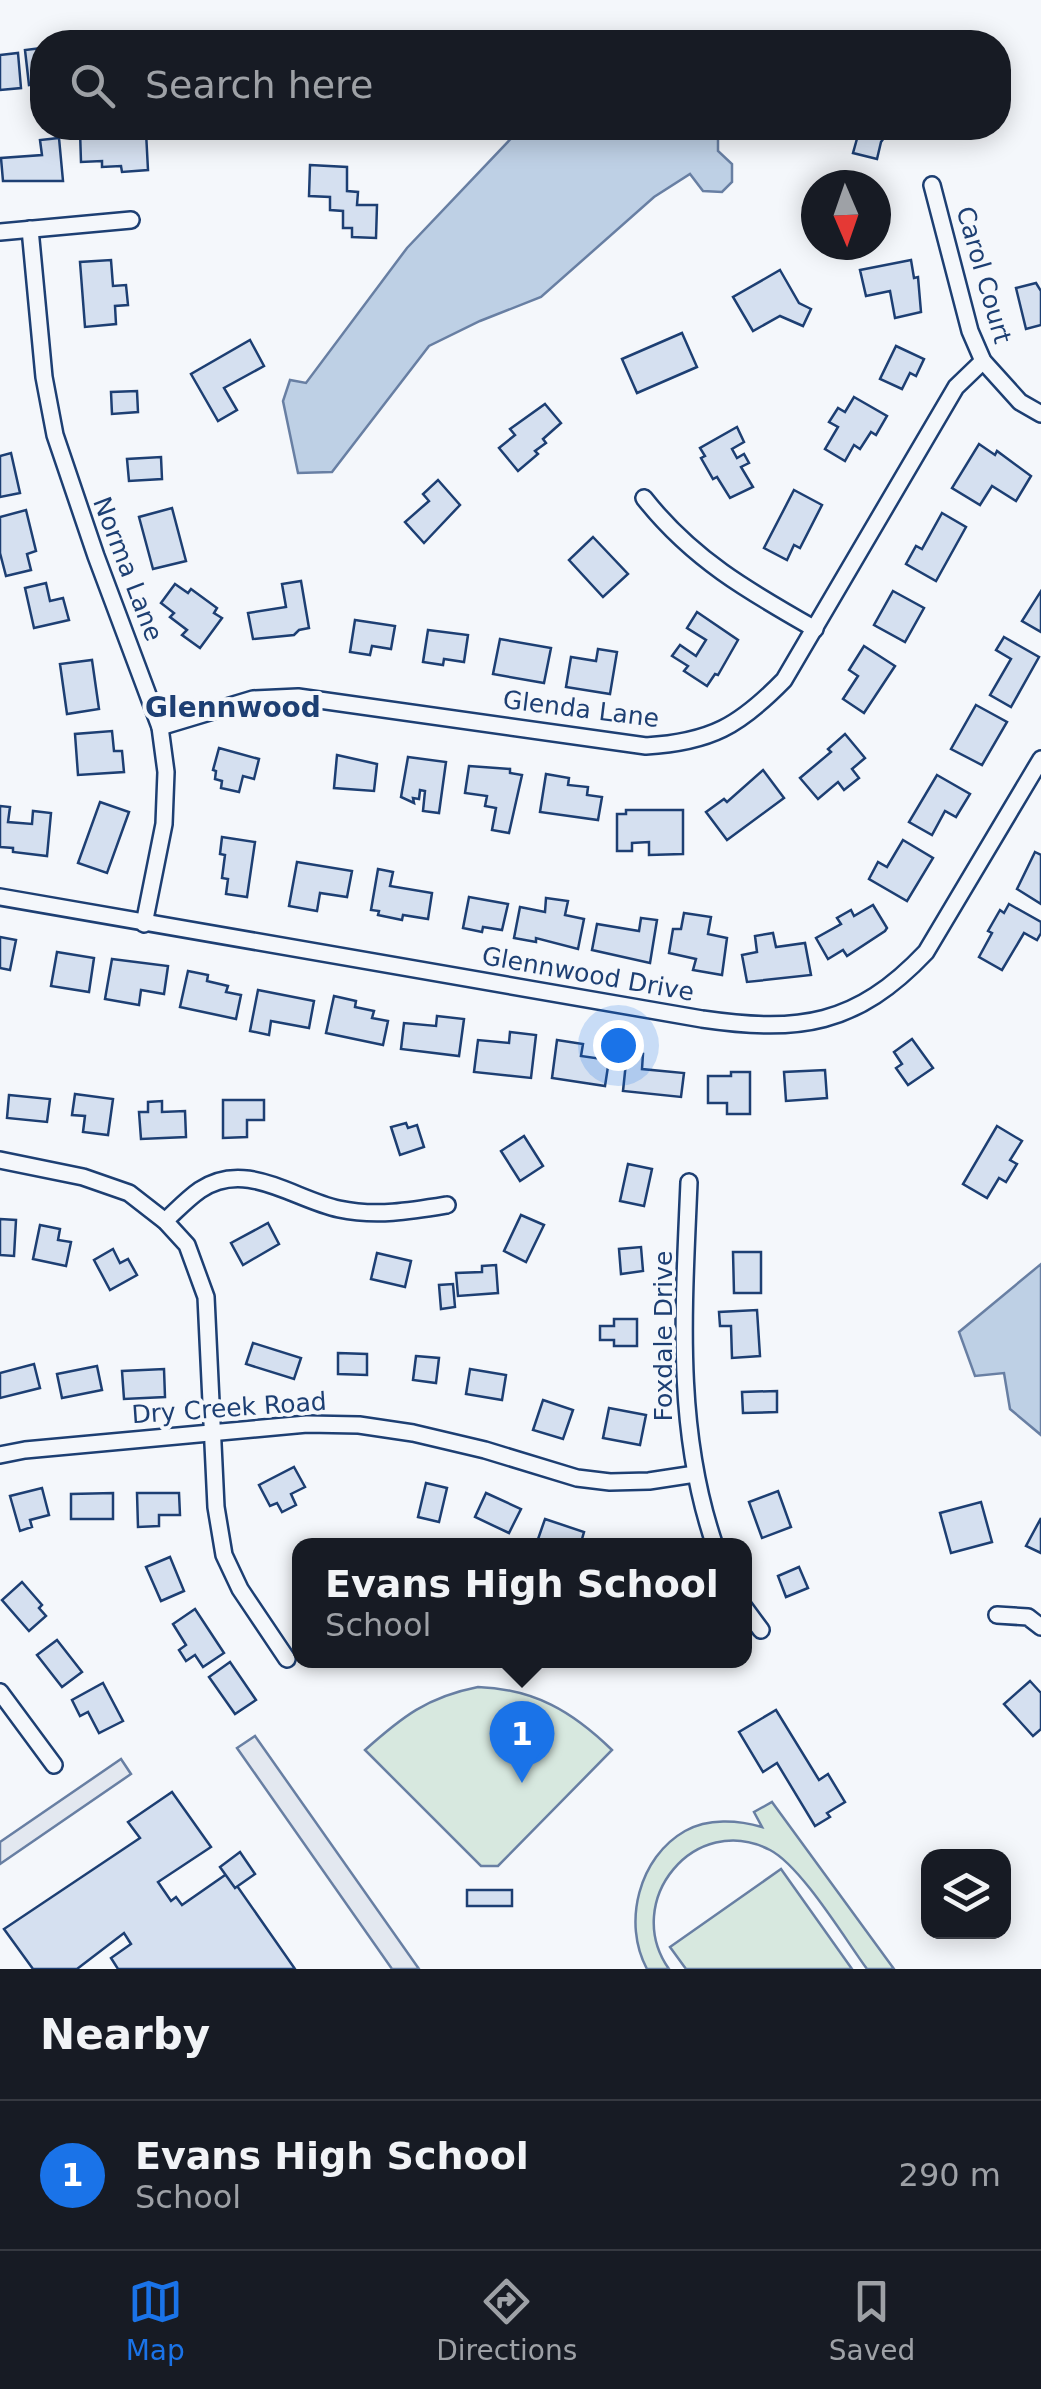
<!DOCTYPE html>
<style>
:root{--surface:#171b24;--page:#242831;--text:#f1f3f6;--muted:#9ea1a6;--line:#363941;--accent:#1a73e8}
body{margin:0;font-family:"DejaVu Sans",sans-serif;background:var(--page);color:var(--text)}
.controls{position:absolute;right:30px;bottom:30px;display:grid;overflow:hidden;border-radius:20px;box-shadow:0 5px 25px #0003}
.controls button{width:90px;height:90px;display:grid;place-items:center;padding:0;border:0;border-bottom:2px solid var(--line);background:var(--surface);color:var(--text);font:50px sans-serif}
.compass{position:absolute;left:801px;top:170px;width:90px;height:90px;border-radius:50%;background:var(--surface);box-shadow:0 5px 25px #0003;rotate:178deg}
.you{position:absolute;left:618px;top:1045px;width:35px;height:35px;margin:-25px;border:8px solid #fff;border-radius:50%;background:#1a73e8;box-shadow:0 0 0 15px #1a73e833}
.badge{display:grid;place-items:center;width:65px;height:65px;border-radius:50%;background:var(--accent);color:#fff;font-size:32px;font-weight:700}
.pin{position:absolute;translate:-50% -82px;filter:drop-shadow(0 2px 5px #0008)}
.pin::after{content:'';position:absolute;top:52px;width:35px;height:30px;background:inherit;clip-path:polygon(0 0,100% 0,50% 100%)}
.popup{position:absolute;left:292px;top:1538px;width:460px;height:130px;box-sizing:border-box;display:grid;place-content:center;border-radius:20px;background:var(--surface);filter:drop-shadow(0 2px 8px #0005);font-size:32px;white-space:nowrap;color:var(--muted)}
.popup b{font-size:38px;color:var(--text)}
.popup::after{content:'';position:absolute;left:50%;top:100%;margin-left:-20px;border:20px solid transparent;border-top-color:var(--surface)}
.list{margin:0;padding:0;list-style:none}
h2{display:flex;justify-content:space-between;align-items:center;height:130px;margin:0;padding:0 40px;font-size:42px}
h2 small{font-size:32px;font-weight:400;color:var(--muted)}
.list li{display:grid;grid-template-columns:65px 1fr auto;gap:30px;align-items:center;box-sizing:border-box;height:150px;padding:0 40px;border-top:2px solid var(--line)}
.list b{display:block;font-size:38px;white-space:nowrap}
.list p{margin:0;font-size:32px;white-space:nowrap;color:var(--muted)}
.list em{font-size:32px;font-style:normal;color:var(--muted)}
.icon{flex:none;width:55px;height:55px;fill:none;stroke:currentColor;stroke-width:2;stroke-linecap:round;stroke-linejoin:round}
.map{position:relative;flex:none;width:1041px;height:1969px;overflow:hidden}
.search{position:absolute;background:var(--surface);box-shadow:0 5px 25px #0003;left:30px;right:30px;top:30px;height:110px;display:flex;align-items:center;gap:25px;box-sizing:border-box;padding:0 35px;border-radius:40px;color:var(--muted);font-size:38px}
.sheet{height:280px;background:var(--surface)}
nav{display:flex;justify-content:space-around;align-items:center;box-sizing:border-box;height:140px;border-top:2px solid var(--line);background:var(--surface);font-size:28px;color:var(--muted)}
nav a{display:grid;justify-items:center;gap:5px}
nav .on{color:var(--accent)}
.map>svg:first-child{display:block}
.green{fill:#d7e8df;stroke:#687fa3;stroke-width:2.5}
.parking{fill:#e3e8f0;stroke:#687fa3;stroke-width:2.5}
.water{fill:#bed0e5;stroke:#687fa3;stroke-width:2.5}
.building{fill:#d5e0f0;stroke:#1d3f73;stroke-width:2.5}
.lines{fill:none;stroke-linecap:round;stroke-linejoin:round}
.minor-casing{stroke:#1d3f73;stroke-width:20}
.minor{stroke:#f4f7fb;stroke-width:15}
.labels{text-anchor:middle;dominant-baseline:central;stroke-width:8;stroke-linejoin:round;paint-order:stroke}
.street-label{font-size:25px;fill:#1d3f73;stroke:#f4f7fb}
.neighbourhood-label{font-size:28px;font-weight:bold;fill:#1d3f73;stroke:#f4f7fb}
</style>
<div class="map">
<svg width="1041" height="1969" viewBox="0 0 1041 1969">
<rect width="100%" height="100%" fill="#f4f7fb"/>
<!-- green -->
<g class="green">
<path d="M478 1687C534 1689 572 1711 612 1750L498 1866H481L365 1750C402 1717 427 1697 478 1687Z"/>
<path d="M772 1802 894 1969H867C845 1939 801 1866 770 1850 695 1811 621 1901 669 1969H647C622 1923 639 1857 685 1831 708 1818 738 1820 762 1827L754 1812Z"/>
<path d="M781 1869 852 1969H686L670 1947Z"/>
</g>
<!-- parking -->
<g class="parking">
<path d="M255 1736 419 1969H392L237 1748Z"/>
<path d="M121 1759 131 1774 0 1864V1842Z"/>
</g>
<!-- water -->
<g class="water">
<path d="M521 128H692L718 139V151L732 164V182L722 192 703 191 690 174 654 197 541 297 480 321 429 346 332 472 298 473 283 401 290 380 306 383 407 248Z"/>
<path d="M1041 1264V1435L1010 1409 1004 1373 975 1376 959 1332Z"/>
</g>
<!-- building -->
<g class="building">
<path d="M42 48V83L29 85 25 50Z"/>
<path d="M18 53 21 88 0 90V55Z"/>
<path d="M112 128H123V133L146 132 148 170 122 172 121 166 102 167V161L81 162 80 131Z"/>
<path d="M860 128H892L890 136 886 135 881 142 877 159 853 153Z"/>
<path d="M59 138 63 181H3L1 158 42 155 40 140Z"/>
<path d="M310 165 347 167V191L358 192 357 205H377L376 238 352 237V228H343V211L330 210V197L309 196Z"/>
<path d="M111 260 113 286 126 285 128 305 115 306 116 324 85 327 80 262Z"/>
<path d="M911 260 914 278 918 277 921 312 895 318 890 291 866 296 860 270Z"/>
<path d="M780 270 799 303 811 309 803 326 780 316 753 331 733 297Z"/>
<path d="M1036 283 1041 291V325L1026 329 1016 288Z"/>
<path d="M682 333 697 367 637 393 622 359Z"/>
<path d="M250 340 264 366 224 388 237 410 218 421 191 374Z"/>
<path d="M896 346 924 359 916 376 910 373 902 389 880 379Z"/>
<path d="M137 391 138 412 112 414 111 392Z"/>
<path d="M854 397 887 416 876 435 871 432 860 449 854 445 845 461 825 449 838 427 829 422 838 408 845 412Z"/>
<path d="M545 404 561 423 543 439 546 443 535 451 538 454 518 471 499 448 515 435 510 429Z"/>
<path d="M737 427 744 442 732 449 737 458 744 454 749 463 741 467 753 487 730 498 717 477 713 479 701 458 705 456 700 448Z"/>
<path d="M979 444 995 455 997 451 1031 476 1016 501 992 486 980 505 952 488Z"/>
<path d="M11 453 20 493 0 497V456Z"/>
<path d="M161 457 162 479 129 481 127 459Z"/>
<path d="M438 480 460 505 424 543 405 522 429 501 423 494Z"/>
<path d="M794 490 822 505 800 548 794 545 787 560 764 548Z"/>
<path d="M172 508 186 561 153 569 139 517Z"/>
<path d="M26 510 36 551 27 554 31 570 6 576 0 553V517Z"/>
<path d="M942 513 966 527 936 581 906 564 916 546 922 549Z"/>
<path d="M593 537 628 574 603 597 569 560Z"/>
<path d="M301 581 309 628 299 630 294 635 253 639 248 613 286 607 282 584Z"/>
<path d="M46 583 50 601 63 598 69 620 34 628 25 588Z"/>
<path d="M175 584 188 593 191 589 217 608 214 613 222 618 200 648 182 635 187 630 170 617 174 613 161 603Z"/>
<path d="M893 591 924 608 905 642 874 625Z"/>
<path d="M1041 591V632L1022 621Z"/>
<path d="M697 612 738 640 718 675 715 674 707 686 684 671 688 666 672 656 680 645 696 656 706 640 687 628Z"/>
<path d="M355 620 395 626 391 649 372 646 370 655 350 652Z"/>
<path d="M428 630 468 635 464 662 444 659 443 665 423 662Z"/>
<path d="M1004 637 1039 657 1011 707 990 695 1011 659 996 650Z"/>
<path d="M500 639 551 648 544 683 493 674Z"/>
<path d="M864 646 895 666 864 713 843 699 858 676 849 670Z"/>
<path d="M598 649 617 652 610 694 566 687 571 657 596 661Z"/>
<path d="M92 660 99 709 67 714 60 664Z"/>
<path d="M976 705 1007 722 982 765 951 749Z"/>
<path d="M112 731 114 751H122L124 772 78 775 75 734Z"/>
<path d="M845 734 865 758 852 769 859 778 844 790 838 782 818 799 800 778 831 752 828 749Z"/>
<path d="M219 748 259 759 254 779 243 776 239 792 221 788 222 781 215 779 216 771 213 770Z"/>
<path d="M337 755 377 764 374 791 334 788Z"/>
<path d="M408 757 446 762 439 813 423 811 425 791 420 790 419 799 413 798 414 803 401 797Z"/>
<path d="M469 766 510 769V773L522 775 509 833 492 830 496 808 485 806 487 796 465 793Z"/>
<path d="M763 770 784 798 727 840 706 812 724 799 727 802Z"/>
<path d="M546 774 569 778 568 785 588 787 587 795 602 797 598 820 540 812Z"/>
<path d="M937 775 970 794 956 817 945 811 932 835 909 822Z"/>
<path d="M100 802 129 812 107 873 78 863Z"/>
<path d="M0 806 10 807 8 822 32 824 33 811 51 813 47 856 13 852V848L0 847Z"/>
<path d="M626 810H683V854L649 855V842L632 843V851H617V814H626Z"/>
<path d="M222 837 255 842 247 897 226 894 228 879 222 878 225 855 220 854Z"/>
<path d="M903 840 933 858 907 901 869 879 878 862 887 867Z"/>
<path d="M1035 852 1041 855V904L1017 889Z"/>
<path d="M297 862 352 871 347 897 320 893 317 911 289 906Z"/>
<path d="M378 869 393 872 390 886 432 893 428 919 403 915 402 920 378 915 379 911 371 910Z"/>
<path d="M469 897 508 904 502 930 483 927 482 932 463 928Z"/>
<path d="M546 898 568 901 565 915 584 919 578 949 536 938V942L514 938 520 907 545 912Z"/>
<path d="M1009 904 1041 922V933L1037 940 1024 933 1002 970 979 957 992 933 988 931 1000 910 1004 913Z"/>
<path d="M873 905 887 928 885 931 847 956 843 950 828 959 816 938 841 924 837 918 851 910 854 916Z"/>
<path d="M684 913 711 917 708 934 727 938 722 975 693 970 696 959 669 953 673 929H681Z"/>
<path d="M641 918 657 920 650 963 592 950 597 924 639 931Z"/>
<path d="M773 933 776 947 805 943 811 975 747 982 742 955 757 952 755 936Z"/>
<path d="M0 937 16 940 10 970 0 968Z"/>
<path d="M57 952 94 958 89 992 51 986Z"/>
<path d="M112 959 168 966 164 994 141 990 139 1005 105 999Z"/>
<path d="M188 971 208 975 207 981 228 986 226 992 241 995 236 1019 180 1007Z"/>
<path d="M258 990 314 1001 309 1028 271 1021 269 1035 250 1031Z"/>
<path d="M334 996 356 1001 355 1007 374 1011 372 1018 388 1021 383 1045 326 1033Z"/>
<path d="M437 1016 464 1019 459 1056 401 1049 404 1023 436 1026Z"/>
<path d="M510 1032 536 1035 531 1078 474 1072 478 1040 509 1043Z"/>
<path d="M912 1039 933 1068 908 1085 896 1068 902 1064 894 1052Z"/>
<path d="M557 1040 583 1044 581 1056 609 1060 605 1086 552 1078Z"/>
<path d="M627 1053 643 1054 642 1069 684 1073 681 1097 623 1091Z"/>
<path d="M825 1070 827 1098 786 1101 784 1072Z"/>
<path d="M731 1072H750V1114H727V1103H708V1076H731Z"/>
<path d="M75 1094 113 1099 108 1135 83 1132 85 1116 72 1115Z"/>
<path d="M9 1095 50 1099 47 1122 7 1118Z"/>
<path d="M223 1100H264V1120H247V1137L223 1138Z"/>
<path d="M162 1101V1112L185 1111 186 1137 141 1139 139 1112H148V1102Z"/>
<path d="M406 1123 408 1128 417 1125 424 1147 400 1155 391 1127Z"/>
<path d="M997 1126 1022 1141 1010 1160 1017 1164 1006 1182 999 1178 987 1198 963 1184Z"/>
<path d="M524 1136 543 1166 520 1181 501 1151Z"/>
<path d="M628 1164 652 1169 644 1206 620 1201Z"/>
<path d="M521 1215 544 1225 526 1262 504 1251Z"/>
<path d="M0 1219 16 1220 14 1256 0 1255Z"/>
<path d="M268 1223 279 1244 243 1265 231 1243Z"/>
<path d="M40 1225 60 1229 58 1240 71 1242 66 1266 33 1259Z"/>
<path d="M641 1247 643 1271 621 1274 619 1249Z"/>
<path d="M113 1249 120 1263 128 1259 137 1275 110 1290 94 1260Z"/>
<path d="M733 1252H761V1293H734Z"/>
<path d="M377 1253 411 1261 405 1287 371 1279Z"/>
<path d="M496 1265 498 1293 458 1296 456 1273 482 1272V1266Z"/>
<path d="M453 1284 455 1307 441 1309 439 1285Z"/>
<path d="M757 1310 760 1356 732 1358 731 1326H720L719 1312Z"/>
<path d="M614 1319H637V1346H614V1340H600V1326H614Z"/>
<path d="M253 1343 301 1358 294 1379 246 1364Z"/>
<path d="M338 1353 367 1354V1375L338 1374Z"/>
<path d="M416 1356 439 1358 436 1383 413 1380Z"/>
<path d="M34 1364 40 1388 0 1398V1373Z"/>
<path d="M97 1366 102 1390 62 1398 57 1374Z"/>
<path d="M164 1369 165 1397 124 1399 122 1371Z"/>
<path d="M470 1369 506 1375 502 1400 466 1394Z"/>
<path d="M777 1391V1412L743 1413 742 1392Z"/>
<path d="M543 1400 573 1410 563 1439 533 1430Z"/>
<path d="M609 1408 646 1415 640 1445 603 1438Z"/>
<path d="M294 1467 305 1487 291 1494 296 1505 282 1512 277 1503 270 1506 259 1485Z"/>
<path d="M426 1483 447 1488 439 1522 418 1517Z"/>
<path d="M42 1488 49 1515 30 1520 32 1527 20 1531 10 1496Z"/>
<path d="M778 1491 791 1527 762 1538 749 1502Z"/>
<path d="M113 1493V1519H71V1494Z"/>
<path d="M137 1493H179L180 1515H159V1526L138 1527Z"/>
<path d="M486 1493 521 1509 509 1533 475 1517Z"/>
<path d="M981 1502 992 1542 951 1553 940 1513Z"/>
<path d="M1041 1518V1553L1026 1546Z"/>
<path d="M545 1519 584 1532 580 1546H549L537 1542Z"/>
<path d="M170 1557 184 1591 161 1601 146 1567Z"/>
<path d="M799 1567 808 1588 786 1597 778 1576Z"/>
<path d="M22 1582 42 1605 39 1608 46 1616 29 1631 2 1600Z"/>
<path d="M195 1609 224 1653 203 1667 195 1655 186 1661 179 1650 186 1645 173 1624Z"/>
<path d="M57 1640 82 1672 62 1687 37 1655Z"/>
<path d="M230 1662 256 1700 235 1714 209 1677Z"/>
<path d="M1030 1681 1041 1693V1729L1033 1736 1004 1704Z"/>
<path d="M103 1683 123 1721 99 1733 88 1712 80 1716 72 1700Z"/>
<path d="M776 1710 819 1780 828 1774 845 1802 827 1813 830 1817 815 1826 777 1763 763 1772 739 1732Z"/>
<path d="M172 1792 211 1847 158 1882 171 1901 176 1897 182 1905 228 1873 295 1969H118L111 1958 131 1944 124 1933 77 1969H33L4 1929 140 1838 128 1822Z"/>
<path d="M240 1852 255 1874 235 1888 220 1867Z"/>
<rect x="467" y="1890" width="45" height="16"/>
</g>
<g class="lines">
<defs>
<g id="minor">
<path d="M932 185 970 331 983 361 1020 402 1041 414"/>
<path d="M30 229 44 377 55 435 96 556 160 727 166 772 164 824 144 924"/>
<path d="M0 232 131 220"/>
<path d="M644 498C692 559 748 591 815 629"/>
<path d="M160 727 253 699 298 697 646 746C711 742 739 726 784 680L956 387 983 361"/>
<path d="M0 897 702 1019C799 1033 856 1026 926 952L1041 759"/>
<path d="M0 1160 83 1177 129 1193 165 1221 187 1245 206 1297 216 1507 224 1555 240 1589 287 1659"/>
<path d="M689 1182C684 1306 674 1427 715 1546"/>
<path d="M165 1221C176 1211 187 1199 200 1190 246 1159 293 1199 339 1209 376 1217 411 1211 447 1205"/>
<path d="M0 1455 25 1450 307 1424 359 1425 413 1433 485 1450 577 1478 610 1482 649 1481 695 1474"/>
<path d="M744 1607 761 1630"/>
<path d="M997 1615 1028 1617 1041 1627"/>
<path d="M0 1692 54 1765"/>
</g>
</defs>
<!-- minor casing -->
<use href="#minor" class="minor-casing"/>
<!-- minor -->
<use href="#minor" class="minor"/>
</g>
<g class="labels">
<!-- street labels -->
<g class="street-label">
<text transform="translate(984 275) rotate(74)">Carol Court</text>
<text transform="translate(128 569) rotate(69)">Norma Lane</text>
<text transform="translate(581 709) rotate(7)">Glenda Lane</text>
<text transform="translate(588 974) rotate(10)">Glennwood Drive</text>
<text transform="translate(663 1336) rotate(-90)">Foxdale Drive</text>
<text transform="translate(229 1408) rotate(-4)">Dry Creek Road</text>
</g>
<!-- neighbourhood labels -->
<g class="neighbourhood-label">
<text x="233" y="707">Glennwood</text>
</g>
</g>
</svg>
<div class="controls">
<button><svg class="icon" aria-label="layers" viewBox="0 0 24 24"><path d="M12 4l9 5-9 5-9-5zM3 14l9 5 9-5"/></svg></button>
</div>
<svg class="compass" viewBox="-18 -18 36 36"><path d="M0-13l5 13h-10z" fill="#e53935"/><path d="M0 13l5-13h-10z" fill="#9ea1a6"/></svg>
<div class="you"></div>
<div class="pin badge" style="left:522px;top:1783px">1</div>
<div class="popup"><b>Evans High School</b>School</div>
<div class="search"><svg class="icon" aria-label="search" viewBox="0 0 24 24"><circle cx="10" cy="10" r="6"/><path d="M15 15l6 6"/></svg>Search here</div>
</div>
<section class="sheet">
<h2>Nearby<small></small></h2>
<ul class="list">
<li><span class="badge">1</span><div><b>Evans High School</b><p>School</p></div><em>290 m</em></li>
</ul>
</section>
<nav>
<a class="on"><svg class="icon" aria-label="map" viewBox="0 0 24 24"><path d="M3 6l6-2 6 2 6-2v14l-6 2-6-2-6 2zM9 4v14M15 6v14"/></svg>Map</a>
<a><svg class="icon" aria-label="directions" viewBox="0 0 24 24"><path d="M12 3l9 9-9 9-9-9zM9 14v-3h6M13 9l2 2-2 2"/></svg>Directions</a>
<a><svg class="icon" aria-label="saved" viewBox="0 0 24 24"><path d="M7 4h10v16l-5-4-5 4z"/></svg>Saved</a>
</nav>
